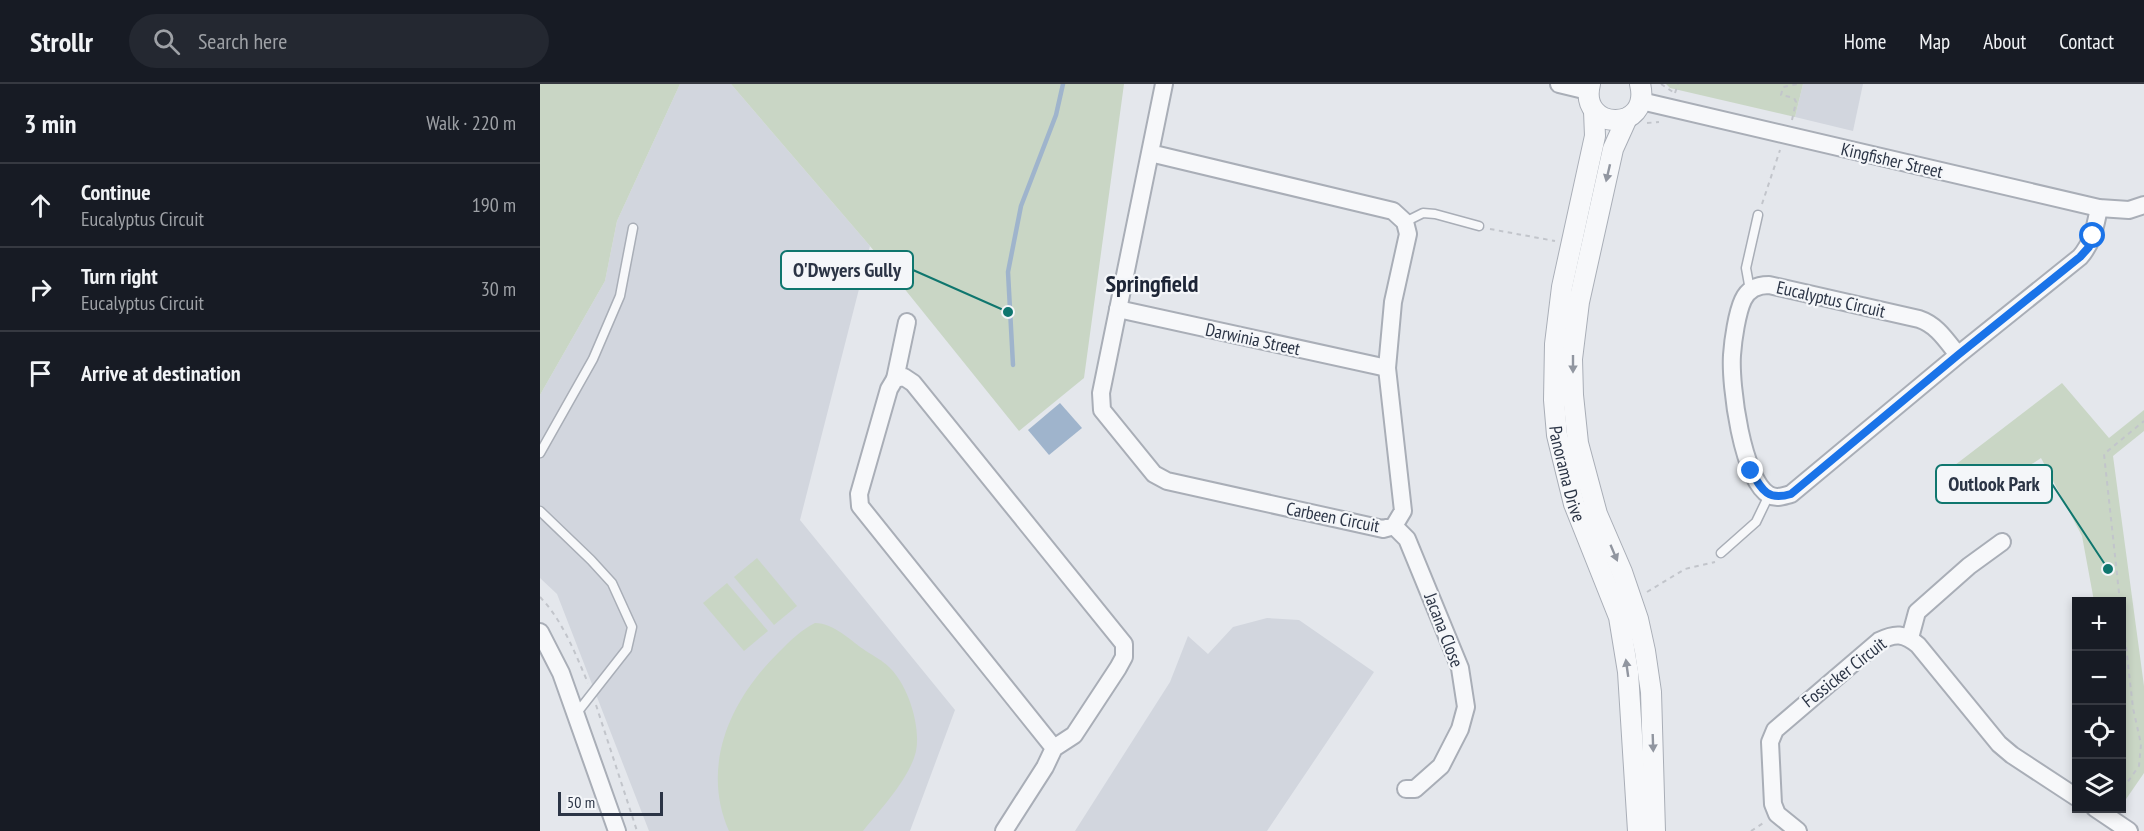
<!DOCTYPE html>
<meta charset="utf-8">
<style>
:root{--surface:#171b24;--page:#242831;--text:#f1f3f6;--muted:#9ea1a6;--line:#363941}
body{margin:0;font-family:"PT Sans Narrow",sans-serif;background:var(--page);color:var(--text)}
.controls{position:absolute;right:18px;bottom:18px;display:grid;overflow:hidden;border-radius:0px;box-shadow:0 3px 9px #0003}
.controls button{width:54px;height:54px;display:grid;place-items:center;padding:0;border:0;border-bottom:2px solid var(--line);background:var(--surface);color:var(--text);font:30px sans-serif}
.scale{position:absolute;left:18px;bottom:15px;width:105px;box-sizing:border-box;padding-left:6px;border:3px solid #2b3445;border-top:0;font-size:16px;line-height:21px;white-space:nowrap;color:#2b3445;-webkit-text-stroke:4px #f4f6f9;paint-order:stroke}
.stop{position:absolute;width:18px;height:18px;margin:-14px;border:4px solid #1a73e8;border-radius:50%;background:#fff}
.stop.end{background:#1a73e8;border-color:#fff;box-shadow:0 2px 6px #0008}
.list{margin:0;padding:0;list-style:none}
h2{display:flex;justify-content:space-between;align-items:center;height:78px;margin:0;padding:0 24px;font-size:26px}
h2 small{font-size:20px;font-weight:400;color:var(--muted)}
.list li{display:grid;grid-template-columns:39px 1fr auto;gap:18px;align-items:center;box-sizing:border-box;height:84px;padding:0 24px;border-top:2px solid var(--line)}
.list b{display:block;font-size:22px;white-space:nowrap}
.list p{margin:0;font-size:20px;white-space:nowrap;color:var(--muted)}
.list em{font-size:20px;font-style:normal;color:var(--muted)}
.icon{flex:none;width:33px;height:33px;fill:none;stroke:currentColor;stroke-width:2;stroke-linecap:round;stroke-linejoin:round}
.map{position:relative;flex:none;width:1604px;height:747px;overflow:hidden}
header{display:flex;align-items:center;gap:36px;box-sizing:border-box;height:84px;padding:0 30px;background:var(--surface);border-bottom:2px solid var(--line)}
header strong{font-size:28px}
nav{display:flex;gap:33px;margin-inline-start:auto;font-size:21px}
.search{width:420px;height:54px;background:var(--page);display:flex;align-items:center;gap:15px;box-sizing:border-box;padding:0 21px;border-radius:33px;color:var(--muted);font-size:22px}
main{display:flex}
aside{flex:1;background:var(--surface)}
.map>svg:first-child{display:block}
.built{fill:#d2d6de}
.green{fill:#c9d6c5}
.water{fill:#9fb4cc}
.lines{fill:none;stroke-linecap:round;stroke-linejoin:round}
.stream{stroke:#9fb4cc;stroke-width:4.5}
.service-casing{stroke:#a9aeb7;stroke-width:11}
.minor-casing{stroke:#a9aeb7;stroke-width:20}
.tertiary-casing{stroke:#a9aeb7;stroke-width:22}
.path{stroke:#c2c5cb;stroke-width:2;stroke-dasharray:4.5 4.5;stroke-linecap:butt}
.service{stroke:#f7f8fa;stroke-width:8}
.minor{stroke:#f7f8fa;stroke-width:16}
.tertiary{stroke:#f7f8fa;stroke-width:20}
.oneway{fill:#9196a0}
.route{stroke:#1a73e8;stroke-width:8}
.labels{text-anchor:middle;dominant-baseline:central;stroke-width:4.5;stroke-linejoin:round;paint-order:stroke}
.street-label{font-size:18px;fill:#2b3445;stroke:#f4f6f9}
.district-label{font-size:24px;font-weight:bold;fill:#1d2536;stroke:#f4f6f9}
.leader{fill:none;stroke:#0f766e;stroke-width:2}
.callout-dot{fill:#0f766e;stroke:#f4f6f9;stroke-width:2}
.callout{fill:#f4f6f9;stroke:#0f766e;stroke-width:2}
.callout-label{font-size:20px;text-anchor:middle;font-weight:bold;fill:#2b3445}
</style>
<header>
<strong>Strollr</strong>
<div class="search"><svg class="icon" aria-label="search" viewBox="0 0 24 24"><circle cx="10" cy="10" r="6"/><path d="M15 15l6 6"/></svg>Search here</div>
<nav><a>Home</a><a>Map</a><a>About</a><a>Contact</a></nav>
</header>
<main>
<aside>
<h2>3 min<small>Walk · 220 m</small></h2>
<ul class="list">
<li><svg class="icon" aria-label="ahead" viewBox="0 0 24 24"><path d="M12 20V5M6 11l6-6 6 6"/></svg><div><b>Continue</b><p>Eucalyptus Circuit</p></div><em>190 m</em></li>
<li><svg class="icon" aria-label="right" viewBox="0 0 24 24"><path d="M7 20v-9h11M14 6l5 5-5 5"/></svg><div><b>Turn right</b><p>Eucalyptus Circuit</p></div><em>30 m</em></li>
<li><svg class="icon" aria-label="arrive" viewBox="0 0 24 24"><path d="M6 21V4h12l-3 4 3 4H6"/></svg><div><b>Arrive at destination</b></div></li>
</ul>
</aside>
<div class="map">
<svg width="1604" height="747" viewBox="0 0 1604 747">
<rect width="100%" height="100%" fill="#e4e7ec"/>
<!-- built -->
<g class="built">
<path d="M140 0H191L330 162 260 436 415 626 370 747H109L17 510 0 494V311L65 197 77 137Z"/>
<path d="M1263 0H1323L1313 47 1255 33Z"/>
<path d="M727 534 759 536 834 588 727 747H535L630 598 648 552 668 570 693 543Z"/>
</g>
<!-- green -->
<g class="green">
<path d="M0 0H140L77 137 65 197 0 311Z"/>
<path d="M191 0H584L544 294 479 347 330 162Z"/>
<path d="M1126 0H1263L1255 33 1130 4Z"/>
<path d="M1522 299 1569 354 1604 326V347L1573 372 1604 602V689L1582 721V518L1554 517 1542 452 1501 374 1460 401 1415 381Z"/>
<path d="M217 474 257 522 234 541 194 493Z"/>
<path d="M187 499 228 547 204 567 163 519Z"/>
<path d="M275 539C294 539 311 557 326 567 334 572 343 577 349 583 368 601 381 642 376 667 370 694 340 726 323 747H189C160 681 191 615 239 568 250 557 261 546 275 539Z"/>
</g>
<!-- water -->
<path class="water" d="M520 319 542 344 509 371 488 346Z"/>
<g class="lines">
<!-- stream -->
<path class="stream" d="M473 281 468 188 481 122 516 31 523 0"/>
<defs>
<g id="service">
<path d="M865 138 883 129 895 130 939 142"/>
<path d="M1210 206 1206 184 1218 131"/>
<path d="M0 369 53 275 80 212 93 144"/>
<path d="M0 427 51 476 72 499 92 543 87 565 36 630"/>
<path d="M1181 469 1216 438 1229 411"/>
</g>
<g id="minor">
<path d="M1019 0 1048 7"/>
<path d="M1101 17 1559 124 1589 126 1604 121"/>
<path d="M610 69 853 127 865 138 868 150 853 218 847 284 863 427 854 442 843 445 627 397 614 390 562 326 561 309 624 0"/>
<path d="M578 225 847 284"/>
<path d="M1418 271C1406 256 1397 241 1379 235L1229 201C1218 201 1208 205 1203 216 1197 229 1193 256 1192 271 1190 301 1202 395 1229 411 1237 415 1243 412 1251 410L1418 271 1540 173C1553 158 1555 143 1559 124"/>
<path d="M355 295 367 238"/>
<path d="M854 442 867 455 920 584 926 623 920 645 901 682 875 705H866"/>
<path d="M0 548 21 589 77 747"/>
<path d="M1370 554 1377 528 1429 482 1462 458"/>
<path d="M1555 724 1589 747"/>
<path d="M464 747 505 683 514 664 534 651 578 584 584 573V560L373 299 364 293 355 295 349 305 319 410 320 422 514 664"/>
<path d="M1258 747 1237 730 1233 720 1230 658 1235 646 1339 557C1355 549 1364 549 1378 561L1459 660 1472 671 1536 713"/>
</g>
<g id="tertiary">
<path d="M1050 0C1038 47 1112 49 1100 0"/>
<path id="s1" d="M1054 27 1055 52 1022 203 1015 260 1014 316 1017 351 1034 420 1079 533 1088 588 1098 747"/>
<path d="M1087 34 1073 65 1039 218 1032 275 1033 311 1038 359 1057 430 1082 488 1098 535 1105 567 1111 608 1115 747"/>
</g>
</defs>
<!-- service casing -->
<use href="#service" class="service-casing"/>
<!-- minor casing -->
<use href="#minor" class="minor-casing"/>
<!-- tertiary casing -->
<use href="#tertiary" class="tertiary-casing"/>
<!-- path -->
<g class="path">
<path d="M1121 0 1133 8"/>
<path d="M1135 9 1138 0"/>
<path d="M1252 36 1256 18 1254 14 1241 11 1243 3 1258 0"/>
<path d="M1107 39 1119 38"/>
<path d="M1222 120 1240 66"/>
<path d="M950 145 1015 157"/>
<path d="M1107 508 1145 485 1175 478"/>
<path d="M0 513C23 537 35 569 48 599"/>
<path d="M1580 518 1564 370 1604 337"/>
<path d="M1582 527 1593 624 1601 660 1599 682 1582 706"/>
<path d="M56 621 97 747"/>
<path d="M1211 747 1225 738"/>
</g>
<!-- service -->
<use href="#service" class="service"/>
<!-- minor -->
<use href="#minor" class="minor"/>
<!-- tertiary -->
<use href="#tertiary" class="tertiary"/>
</g>
<!-- one-way arrows -->
<defs><path id="oneway-solid" d="M-6-.8H1V-3.2L6.5 0L1 3.2V.8H-6Z" transform="scale(1.5)"/></defs>
<g class="oneway">
<use href="#oneway-solid" transform="translate(1068 89) rotate(103)"/>
<use href="#oneway-solid" transform="translate(1033 280) rotate(90)"/>
<use href="#oneway-solid" transform="translate(1074 469) rotate(67)"/>
<use href="#oneway-solid" transform="translate(1087 584) rotate(-98)"/>
<use href="#oneway-solid" transform="translate(1113 659) rotate(88)"/>
</g>
<g class="lines">
<!-- route -->
<path class="route" d="M1211 387C1222 406 1227 417 1251 410L1418 271 1540 173 1549 163 1553 152"/>
</g>
<g class="labels">
<!-- street labels -->
<g class="street-label">
<text transform="translate(1352 76) rotate(13)">Kingfisher Street</text>
<text transform="translate(1291 215) rotate(13)">Eucalyptus Circuit</text>
<text transform="translate(713 255) rotate(12)">Darwinia Street</text>
<text stroke="none"><textPath href="#s1" startOffset="368">Panorama Drive</textPath></text>
<text transform="translate(793 433) rotate(11)">Carbeen Circuit</text>
<text transform="translate(904 546) rotate(69)">Jacana Close</text>
<text transform="translate(1304 588) rotate(-38)">Fossicker Circuit</text>
</g>
<!-- district labels -->
<g class="district-label">
<text x="612" y="199">Springfield</text>
</g>
</g>
<!-- callouts -->
<path class="leader" d="M468 228L373 186M1568 485L1512 400"/>
<g class="callout-dot">
<circle cx="468" cy="228" r="6"/>
<circle cx="1568" cy="485" r="6"/>
</g>
<g class="callout">
<rect x="241" y="167" width="132" height="38" rx="6"/>
<rect x="1396" y="381" width="116" height="38" rx="6"/>
</g>
<g class="callout-label">
<text x="307" y="193">O'Dwyers Gully</text>
<text x="1454" y="407">Outlook Park</text>
</g>
</svg>
<div class="controls">
<button>+</button>
<button>−</button>
<button><svg class="icon" aria-label="locate" viewBox="0 0 24 24"><circle cx="12" cy="12" r="6"/><path d="M12 2v4M12 18v4M2 12h4M18 12h4"/></svg></button>
<button><svg class="icon" aria-label="layers" viewBox="0 0 24 24"><path d="M12 4l9 5-9 5-9-5zM3 14l9 5 9-5"/></svg></button>
</div>
<div class="scale">50 m</div>
<div class="stop" style="left:1553px;top:152px"></div>
<div class="stop end" style="left:1211px;top:387px"></div>
</div>
</main>
